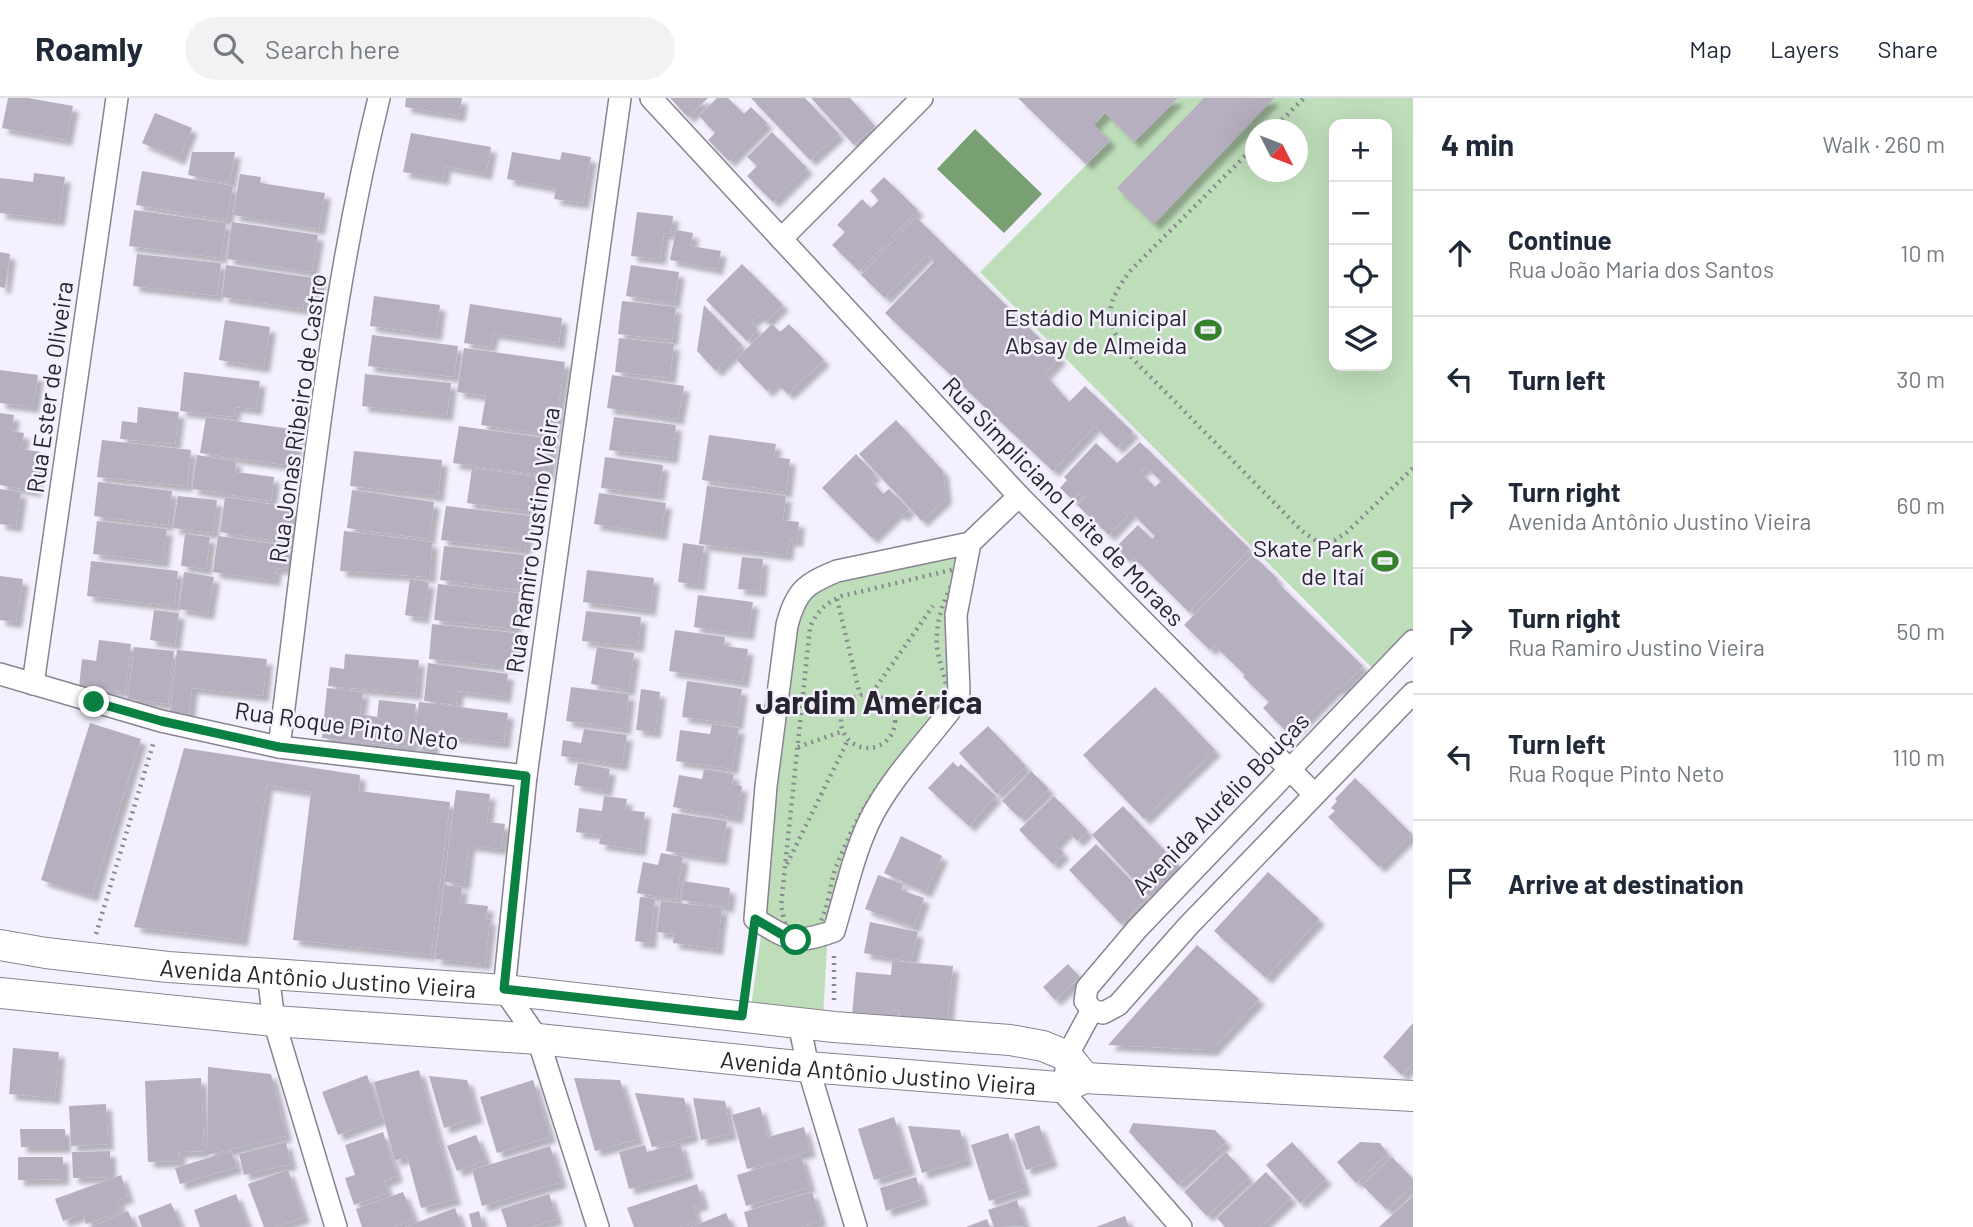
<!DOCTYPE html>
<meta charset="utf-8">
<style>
:root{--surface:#fff;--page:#f2f2f3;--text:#1f2937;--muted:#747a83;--line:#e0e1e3}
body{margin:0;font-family:Barlow,sans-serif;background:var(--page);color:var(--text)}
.controls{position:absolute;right:21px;top:21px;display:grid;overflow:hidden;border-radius:14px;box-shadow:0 7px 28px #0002}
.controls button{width:63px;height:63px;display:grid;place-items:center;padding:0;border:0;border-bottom:2px solid var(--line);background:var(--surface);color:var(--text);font:35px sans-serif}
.compass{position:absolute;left:1245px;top:21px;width:63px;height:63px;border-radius:50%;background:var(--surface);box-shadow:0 7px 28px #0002;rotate:132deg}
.stop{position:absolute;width:21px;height:21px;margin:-16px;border:5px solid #0b8043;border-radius:50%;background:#fff}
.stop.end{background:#0b8043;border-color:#fff;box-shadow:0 2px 7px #0008}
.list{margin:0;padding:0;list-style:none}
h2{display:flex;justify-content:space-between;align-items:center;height:91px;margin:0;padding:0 28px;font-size:30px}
h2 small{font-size:23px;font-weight:400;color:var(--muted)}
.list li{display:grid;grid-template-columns:46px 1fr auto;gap:21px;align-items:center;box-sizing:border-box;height:126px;padding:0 28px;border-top:2px solid var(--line)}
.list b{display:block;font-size:26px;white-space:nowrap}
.list p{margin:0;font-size:23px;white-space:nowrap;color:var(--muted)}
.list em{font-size:23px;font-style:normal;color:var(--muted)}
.icon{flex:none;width:38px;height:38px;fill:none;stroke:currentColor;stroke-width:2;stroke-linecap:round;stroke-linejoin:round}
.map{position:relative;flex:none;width:1413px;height:1129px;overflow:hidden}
header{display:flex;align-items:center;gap:42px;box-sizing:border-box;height:98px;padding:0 35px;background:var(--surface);border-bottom:2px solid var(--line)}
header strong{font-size:33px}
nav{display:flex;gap:38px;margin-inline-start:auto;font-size:24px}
.search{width:490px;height:63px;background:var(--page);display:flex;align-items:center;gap:18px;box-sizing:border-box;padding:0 24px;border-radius:38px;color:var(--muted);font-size:26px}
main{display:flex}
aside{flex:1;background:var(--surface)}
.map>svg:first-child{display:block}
.green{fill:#beddb9;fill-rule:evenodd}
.water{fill:#79a073}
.building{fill:#b5afbf;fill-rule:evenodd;filter:url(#shadow)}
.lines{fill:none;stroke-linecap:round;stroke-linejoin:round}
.minor-casing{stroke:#888393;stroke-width:24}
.secondary-casing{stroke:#888393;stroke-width:32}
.path{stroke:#8b8891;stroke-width:4.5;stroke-dasharray:2 5;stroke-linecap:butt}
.minor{stroke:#fff;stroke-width:21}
.secondary{stroke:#fff;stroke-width:30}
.route{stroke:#0b8043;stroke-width:9}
.labels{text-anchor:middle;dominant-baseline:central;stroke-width:5;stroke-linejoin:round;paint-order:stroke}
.poi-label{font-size:24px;fill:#28262c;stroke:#f4f0fd;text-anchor:end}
.street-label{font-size:24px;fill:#28262c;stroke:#f4f0fd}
.district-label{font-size:32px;font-weight:bold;fill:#28262c;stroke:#f4f0fd}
</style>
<header>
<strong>Roamly</strong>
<div class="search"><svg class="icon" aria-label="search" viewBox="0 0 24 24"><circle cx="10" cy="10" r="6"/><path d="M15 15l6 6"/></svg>Search here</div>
<nav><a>Map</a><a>Layers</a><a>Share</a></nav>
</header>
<main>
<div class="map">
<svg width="1413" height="1129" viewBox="0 0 1413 1129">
<defs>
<filter id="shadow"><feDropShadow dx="6" dy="6" stdDeviation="2" flood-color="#0004"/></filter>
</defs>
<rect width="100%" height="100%" fill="#f4f0fd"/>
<!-- green -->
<g class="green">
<path d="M1178 0H1413V535L1375 573 980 174 1110 43 1094 27 1105 15 1134 44ZM1334 26H1387V268H1334ZM1255 32H1297V74H1255Z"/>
<path d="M958 454 955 588 892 678 828 832 823 919 751 909 765 809 788 528 813 490Z"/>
</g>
<!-- water -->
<path class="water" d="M975 31 1042 96 1004 135 937 71Z"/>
<!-- building -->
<g class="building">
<path d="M8 0H28L73 8 66 42 2 30Z"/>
<path d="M406 0H462L459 18 405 9Z"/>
<path d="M670 0H708L688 19Z"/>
<path d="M717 0H728L744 16 751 9 767 25 729 63 708 42 715 35 699 18Z"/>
<path d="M751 0H805L839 36 810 62Z"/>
<path d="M811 0H850L875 28 854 47Z"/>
<path d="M1018 0H1178L1134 44 1105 15 1094 27 1110 43 1086 66Z"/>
<path d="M1204 0H1274L1154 126 1117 90Z"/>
<path d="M155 15 192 30 179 61 142 45Z"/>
<path d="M772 34 807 70 773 104 747 78 757 68 747 59Z"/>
<path d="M411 35 491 49 486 76 445 68 443 81 403 74Z"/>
<path d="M192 54H235L230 85 188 77Z"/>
<path d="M512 54 560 62 562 54 591 59 583 105 554 101 556 90 507 81Z"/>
<path d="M142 73 233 88 227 122 136 107Z"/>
<path d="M34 75 65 79 59 122 0 115V80L33 84Z"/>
<path d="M240 76 261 79 260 85 325 95 319 131 233 117Z"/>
<path d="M884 79 918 112 859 173 832 147 845 134 837 127 862 101 871 110 879 102 870 93Z"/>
<path d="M134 112 226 125 221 160 129 148Z"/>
<path d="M637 114 673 118 671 136 664 135 660 161 631 158Z"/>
<path d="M916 119 1060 260 1045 276 1069 304 1085 288 1133 334 1117 350 1095 328 1053 373 885 215 934 164 927 157 885 200 861 177Z"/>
<path d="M232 124 318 137 312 174 227 161Z"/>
<path d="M676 132 693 135 691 148 721 153 717 171 670 162Z"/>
<path d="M0 154 10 156 5 190 0 189Z"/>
<path d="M137 156 221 165 217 198 133 188Z"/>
<path d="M742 166 783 207 766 224 759 217 751 224 758 232 747 243 706 202Z"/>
<path d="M226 167 320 181 318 200 305 198 303 211 222 199Z"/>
<path d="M631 167 679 174 674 205 626 198Z"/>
<path d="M374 198 440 207 436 237 370 228Z"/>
<path d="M622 203 676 209 672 242 618 236Z"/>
<path d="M470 206 562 220 559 245 493 235 490 249 464 245Z"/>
<path d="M704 207 742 247 716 273 697 253Z"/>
<path d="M225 222 270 229 264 269 219 262Z"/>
<path d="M772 226 780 234 789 226 824 262 788 296 776 284 767 293 736 261Z"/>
<path d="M372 237 458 248 454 279 368 268Z"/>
<path d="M619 240 674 246 670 280 615 274Z"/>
<path d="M464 250 565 264 554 337 481 327 486 298 457 294Z"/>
<path d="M0 272 38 277 33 309 0 305Z"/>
<path d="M184 274 260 283 256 311 235 309 234 319 180 313Z"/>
<path d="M365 276 451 285 447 317 362 308Z"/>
<path d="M612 277 684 288 678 321 607 310Z"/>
<path d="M138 309 179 314 175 346 120 341 122 323 137 325Z"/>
<path d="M0 315 14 317 11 333 24 335 21 351 41 354 35 393 0 387Z"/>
<path d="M206 319 298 332 293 368 200 355Z"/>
<path d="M614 319 676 327 672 360 609 352Z"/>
<path d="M896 322 943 373 946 400 922 423 859 356Z"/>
<path d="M459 328 553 341 548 378 453 365Z"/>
<path d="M709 337 776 346 774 359 790 361 786 394 702 382Z"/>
<path d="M102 342 191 352 187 388 97 379Z"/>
<path d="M1140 344 1250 451 1189 514 1134 460 1130 464 1116 449 1138 427 1152 441 1155 438 1131 414 1109 437 1077 407 1085 399 1080 394 1073 402 1060 390 1067 382 1064 379 1096 345 1117 365ZM1146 369 1161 383 1155 389 1140 374Z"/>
<path d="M354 353 442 362 438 398 350 388Z"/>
<path d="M856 356 875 376 870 381 883 396 889 391 909 411 902 418 898 414 872 440 822 390Z"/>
<path d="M197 357 236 363 235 374 274 379 271 403 192 391Z"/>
<path d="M605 359 663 367 659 397 601 390Z"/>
<path d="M472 370 538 379 533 414 467 405Z"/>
<path d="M98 384 172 393 168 427 94 418Z"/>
<path d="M707 388 786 398 783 422 799 424 797 443 789 442 787 457 699 446Z"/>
<path d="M0 391 21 394 16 428 0 426Z"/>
<path d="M352 392 434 404 429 441 347 430Z"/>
<path d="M599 395 666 405 661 436 594 426Z"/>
<path d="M178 398 217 402 213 435 173 430Z"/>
<path d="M225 399 295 410 289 445 220 434Z"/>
<path d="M446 408 530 418 525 452 441 442Z"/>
<path d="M97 423 167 431 163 464 93 456Z"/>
<path d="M344 433 432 444 430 479 340 473Z"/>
<path d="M185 436 210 439 206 471 181 468Z"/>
<path d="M218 438 290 448 286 471 276 470 274 482 213 474Z"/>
<path d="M683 445 704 448 699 487 678 484Z"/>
<path d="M444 448 524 457 520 492 440 482Z"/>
<path d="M1253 457 1278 481 1276 483 1363 568 1340 592 1337 590 1295 632 1286 633 1263 610 1269 604 1243 579 1245 577 1214 547 1210 552 1184 527Z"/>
<path d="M742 459 763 461 760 493 738 491Z"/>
<path d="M91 463 178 473 174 508 87 498Z"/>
<path d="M587 472 654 480 650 512 583 504Z"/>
<path d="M184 474 214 479 208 516 179 511Z"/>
<path d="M0 478 23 481 16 524 0 522Z"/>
<path d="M410 481 429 484 423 520 405 517Z"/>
<path d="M438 486 519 495 515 531 434 522Z"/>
<path d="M698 497 753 504 748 536 694 529Z"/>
<path d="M154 512 179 515 175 546 150 542Z"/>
<path d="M586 513 641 519 638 548 582 543Z"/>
<path d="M432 526 515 535 512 569 429 561Z"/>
<path d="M675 532 725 539 724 548 748 551 743 584 669 573Z"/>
<path d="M99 542 131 546 125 594 79 589 82 561 96 563Z"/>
<path d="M134 549 174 553 168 606 128 601Z"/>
<path d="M597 549 634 555 629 592 591 586Z"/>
<path d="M177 552 267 561 263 598 192 590 189 616 170 614Z"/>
<path d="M345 556 419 562 416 596 328 588 330 569 344 571Z"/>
<path d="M428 565 508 576 505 599 458 593 456 607 424 603Z"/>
<path d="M687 583 742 591 737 626 682 619Z"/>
<path d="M571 589 629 596 625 631 566 623Z"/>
<path d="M1155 589 1215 652 1144 721 1083 657Z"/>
<path d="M327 590 363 594 360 616 377 619 379 602 416 606 412 649 322 640Z"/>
<path d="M641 591 660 594 655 634 636 632Z"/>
<path d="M419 604 508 615 504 645 434 637 432 652 414 649Z"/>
<path d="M90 625 141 641 92 798 41 782Z"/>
<path d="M712 626 739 630 732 671 676 663 680 632 710 636Z"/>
<path d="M988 628 1026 668 997 696 959 655Z"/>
<path d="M584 631 627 637 622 667 561 658 563 642 581 645Z"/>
<path d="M184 650 360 677 359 693 450 704 431 857 293 842 311 694 267 687 242 842 134 829Z"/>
<path d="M953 664 958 669 961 666 996 698 969 728 928 690Z"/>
<path d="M578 665 610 671 606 693 574 687Z"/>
<path d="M704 671 734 676 732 686 742 688 737 720 673 709 679 677 702 681Z"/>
<path d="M1031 673 1049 691 1020 720 1002 703Z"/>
<path d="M1355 680 1412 736 1379 769 1328 719 1335 713 1331 710 1337 703 1335 701Z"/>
<path d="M456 692 490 696 487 724 505 726 501 751 469 747 464 786 444 784Z"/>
<path d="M604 698 627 701 625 712 645 714 640 752 599 746 601 737 576 734 579 710 602 713Z"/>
<path d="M1054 698 1088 733 1077 743 1068 733 1055 746 1064 755 1053 766 1019 732Z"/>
<path d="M1123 708 1181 770 1150 799 1092 737Z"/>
<path d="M672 715 727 723 721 761 666 753Z"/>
<path d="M901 738 942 758 926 794 884 775Z"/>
<path d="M1096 746 1148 800 1121 826 1069 772Z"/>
<path d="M661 755 683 759 676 802 637 795 643 764 658 767Z"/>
<path d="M1268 774 1319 821 1266 880 1214 833Z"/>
<path d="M878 777 903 786 901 792 924 800 914 829 865 811Z"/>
<path d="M683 783 730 790 728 809 681 802Z"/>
<path d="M444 787 462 789 460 805 488 808 486 821 490 822 485 866 435 861Z"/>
<path d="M640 799 655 801 650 845 635 843Z"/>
<path d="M661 803 722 810 717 851 673 845 674 836 657 834Z"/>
<path d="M870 824 918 834 911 864 864 855Z"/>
<path d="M1197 847 1259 901 1212 952 1108 947Z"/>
<path d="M892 863 953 868 947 926 899 922 900 913 891 912 890 920 852 917 856 874 891 877Z"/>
<path d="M1068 866 1080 879 1055 902 1043 889Z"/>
<path d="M1413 925V965L1402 977 1383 959Z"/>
<path d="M13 950 59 954 55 1000 9 996Z"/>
<path d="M208 969 271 976 286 1038 207 1057Z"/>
<path d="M419 972 455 1101 421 1110 407 1058 395 1063 374 984Z"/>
<path d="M367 977 382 1020 338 1037 322 994Z"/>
<path d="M429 978 467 982 477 1019 444 1030Z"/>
<path d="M201 980 204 1053 179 1054 180 1063 148 1064 145 983Z"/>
<path d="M574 980 620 982 638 1041 595 1053Z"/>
<path d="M533 982 550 1039 497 1055 480 999Z"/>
<path d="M635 995 684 1000 693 1038 652 1049Z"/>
<path d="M693 1000 725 1003 731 1036 701 1042Z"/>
<path d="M106 1006 108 1046 71 1048 69 1008Z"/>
<path d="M760 1009 768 1039 804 1029 810 1053 747 1071 732 1017Z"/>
<path d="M894 1019 910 1071 874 1082 858 1031Z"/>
<path d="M1133 1025 1215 1032 1226 1044 1178 1087 1129 1034Z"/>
<path d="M1039 1027 1052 1063 1026 1072 1014 1036Z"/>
<path d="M908 1028 960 1032 967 1062 922 1075Z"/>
<path d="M20 1031H65V1049H21Z"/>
<path d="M383 1034 397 1078 384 1083 388 1095 354 1107 345 1080 355 1077 345 1047Z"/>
<path d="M1008 1035 1025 1091 989 1103 971 1047Z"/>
<path d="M476 1037 486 1062 457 1073 447 1048Z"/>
<path d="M286 1044 291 1066 244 1077 239 1056Z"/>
<path d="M1292 1044 1326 1081 1300 1105 1266 1067Z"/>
<path d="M1360 1044 1380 1045 1388 1056 1356 1085 1337 1064Z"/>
<path d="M680 1045 688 1075 629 1091 619 1054 645 1047 647 1054Z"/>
<path d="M550 1048 561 1084 482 1108 472 1072Z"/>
<path d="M110 1053V1079L73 1080 72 1054Z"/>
<path d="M231 1053 237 1069 180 1086 175 1070Z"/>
<path d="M1226 1054 1249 1079 1207 1118 1184 1094Z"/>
<path d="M801 1058 810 1089 746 1108 737 1077Z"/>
<path d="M18 1059H63V1081L18 1082Z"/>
<path d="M1392 1059 1413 1081V1087L1387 1112 1362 1087Z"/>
<path d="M288 1072 304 1119 275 1129H264L248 1086Z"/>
<path d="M1266 1074 1291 1100 1260 1129H1225L1217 1120Z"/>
<path d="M121 1077 128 1099 118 1102 122 1113 86 1126 83 1116 63 1123 55 1101Z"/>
<path d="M916 1079 923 1101 886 1113 880 1090Z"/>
<path d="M697 1086 703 1105 693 1109 698 1123 679 1129H634L627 1110Z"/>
<path d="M403 1094 414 1121 393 1129H362L356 1111Z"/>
<path d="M812 1094 821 1123 801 1129H748L744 1114Z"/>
<path d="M236 1096 248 1129H200L194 1112Z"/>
<path d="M549 1096 557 1121 531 1129H507L501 1111Z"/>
<path d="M1413 1098V1129H1379Z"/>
<path d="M1017 1102 1025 1128 994 1129 988 1112Z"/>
<path d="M171 1105 181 1129H142L138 1118Z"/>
<path d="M455 1110 462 1129H405Z"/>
<path d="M128 1113 135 1129H91Z"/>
<path d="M479 1113 483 1129H472L469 1116Z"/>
<path d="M726 1115 732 1129H691Z"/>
<path d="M1125 1118 1129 1129H1096Z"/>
<path d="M987 1121 990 1129H966Z"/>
</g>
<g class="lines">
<defs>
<g id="minor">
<path d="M651 0 1019 398 1314 696"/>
<path d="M781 141 922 0"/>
<path d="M970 445 956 517 959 594 949 614C922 649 888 684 869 724 853 758 845 797 834 833 795 847 789 842 755 821L766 688 787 527C796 493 805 486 837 473L970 445 1019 398"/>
<path d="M1413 543 1137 831 1087 890 1085 903 1092 912 1103 915 1118 907 1189 827 1413 595"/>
<path d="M0 576 161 623 279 649 526 678"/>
<path d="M33 586 117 0"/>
<path d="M279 649C307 434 327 211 379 0"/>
<path d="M268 876 274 923 336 1129"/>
<path d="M1092 912 1067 958 1064 995 1181 1129"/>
<path d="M799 925 808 969 856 1129"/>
<path d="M598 1129 538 941 504 892 526 678 620 0"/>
</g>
<g id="secondary">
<path id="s1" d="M0 847 46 855 168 869 504 892 834 929 1010 942 1043 948 1067 958 1085 980"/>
<path id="s2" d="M0 895 274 923 538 941 808 969 1058 989H1064L1085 980 1413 998"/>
</g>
</defs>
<!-- minor casing -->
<use href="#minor" class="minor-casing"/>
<!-- secondary casing -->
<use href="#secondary" class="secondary-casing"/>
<!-- path -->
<g class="path">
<path d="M1272 32 1304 0"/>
<path d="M1255 48 1131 172C1106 205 1102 221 1128 256L1302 433 1318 444 1335 442 1347 434 1413 370"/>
<path d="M960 470C947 496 935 518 937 548 939 571 951 583 944 607 926 634 902 657 882 683 863 708 848 739 836 769 829 787 829 815 816 830 807 839 795 835 786 831L781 808 785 769 810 529C818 512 825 506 842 498Z"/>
<path d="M837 501 860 597"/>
<path d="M872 595 933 508"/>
<circle cx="868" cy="623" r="27"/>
<path d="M894 614 928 601"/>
<path d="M798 649 843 633"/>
<path d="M787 766 848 642"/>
<path d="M96 836 154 643"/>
<path d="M745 893 752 846"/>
<path d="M834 902V855"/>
</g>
<!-- minor -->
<use href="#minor" class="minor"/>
<!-- secondary -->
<use href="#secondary" class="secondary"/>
</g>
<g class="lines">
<!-- route -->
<path class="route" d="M94 604 161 623 279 649 526 678 504 891 742 918 755 821 786 839 796 842"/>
</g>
<!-- icons -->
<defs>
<symbol id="stadium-bare" viewBox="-9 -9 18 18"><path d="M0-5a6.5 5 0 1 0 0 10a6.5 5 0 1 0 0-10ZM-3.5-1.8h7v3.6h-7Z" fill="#35822b" stroke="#f4f0fd" stroke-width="2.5" paint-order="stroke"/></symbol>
</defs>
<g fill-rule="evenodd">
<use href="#stadium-bare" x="1189" y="213" width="38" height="38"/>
<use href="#stadium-bare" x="1366" y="444" width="38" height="38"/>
</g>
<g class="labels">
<!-- poi labels -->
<g class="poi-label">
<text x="1187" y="218">Estádio Municipal<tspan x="1187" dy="28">Absay de Almeida</tspan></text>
<text x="1364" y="449">Skate Park<tspan x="1364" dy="28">de Itaí</tspan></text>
</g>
<!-- street labels -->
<g class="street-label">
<text transform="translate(49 289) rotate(-82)">Rua Ester de Oliveira</text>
<text transform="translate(297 320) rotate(-82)">Rua Jonas Ribeiro de Castro</text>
<text transform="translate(1064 403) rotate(46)">Rua Simpliciano Leite de Moraes</text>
<text transform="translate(532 442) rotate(-82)">Rua Ramiro Justino Vieira</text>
<text transform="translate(347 627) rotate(8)">Rua Roque Pinto Neto</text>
<text transform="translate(1220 705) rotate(-46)">Avenida Aurélio Bouças</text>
<text stroke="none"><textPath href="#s1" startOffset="320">Avenida Antônio Justino Vieira</textPath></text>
<text stroke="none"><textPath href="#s2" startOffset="882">Avenida Antônio Justino Vieira</textPath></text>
</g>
<!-- district labels -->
<g class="district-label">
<text x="869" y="603">Jardim América</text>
</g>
</g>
</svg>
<div class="controls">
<button>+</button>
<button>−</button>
<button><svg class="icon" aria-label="locate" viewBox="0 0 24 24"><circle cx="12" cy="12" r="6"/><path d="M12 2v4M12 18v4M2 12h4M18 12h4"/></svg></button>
<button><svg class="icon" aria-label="layers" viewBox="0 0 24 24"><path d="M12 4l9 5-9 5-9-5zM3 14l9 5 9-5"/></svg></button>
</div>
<svg class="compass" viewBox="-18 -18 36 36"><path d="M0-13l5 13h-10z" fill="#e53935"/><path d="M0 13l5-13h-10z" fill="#747a83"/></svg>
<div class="stop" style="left:796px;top:842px"></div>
<div class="stop end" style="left:94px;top:604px"></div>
</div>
<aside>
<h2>4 min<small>Walk · 260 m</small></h2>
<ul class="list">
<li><svg class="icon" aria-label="ahead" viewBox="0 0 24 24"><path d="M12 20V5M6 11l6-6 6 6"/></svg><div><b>Continue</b><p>Rua João Maria dos Santos</p></div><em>10 m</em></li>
<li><svg class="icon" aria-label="left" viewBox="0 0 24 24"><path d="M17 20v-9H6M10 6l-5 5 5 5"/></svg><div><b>Turn left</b></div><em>30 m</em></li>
<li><svg class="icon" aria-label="right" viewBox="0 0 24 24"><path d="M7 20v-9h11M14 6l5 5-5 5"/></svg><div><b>Turn right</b><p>Avenida Antônio Justino Vieira</p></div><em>60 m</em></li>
<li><svg class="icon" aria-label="right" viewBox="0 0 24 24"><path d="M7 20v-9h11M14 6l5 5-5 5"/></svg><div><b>Turn right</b><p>Rua Ramiro Justino Vieira</p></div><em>50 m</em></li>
<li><svg class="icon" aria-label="left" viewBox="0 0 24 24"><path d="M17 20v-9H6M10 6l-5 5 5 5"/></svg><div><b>Turn left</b><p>Rua Roque Pinto Neto</p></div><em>110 m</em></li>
<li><svg class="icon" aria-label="arrive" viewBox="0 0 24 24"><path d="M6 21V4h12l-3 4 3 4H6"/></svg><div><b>Arrive at destination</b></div></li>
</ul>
</aside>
</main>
